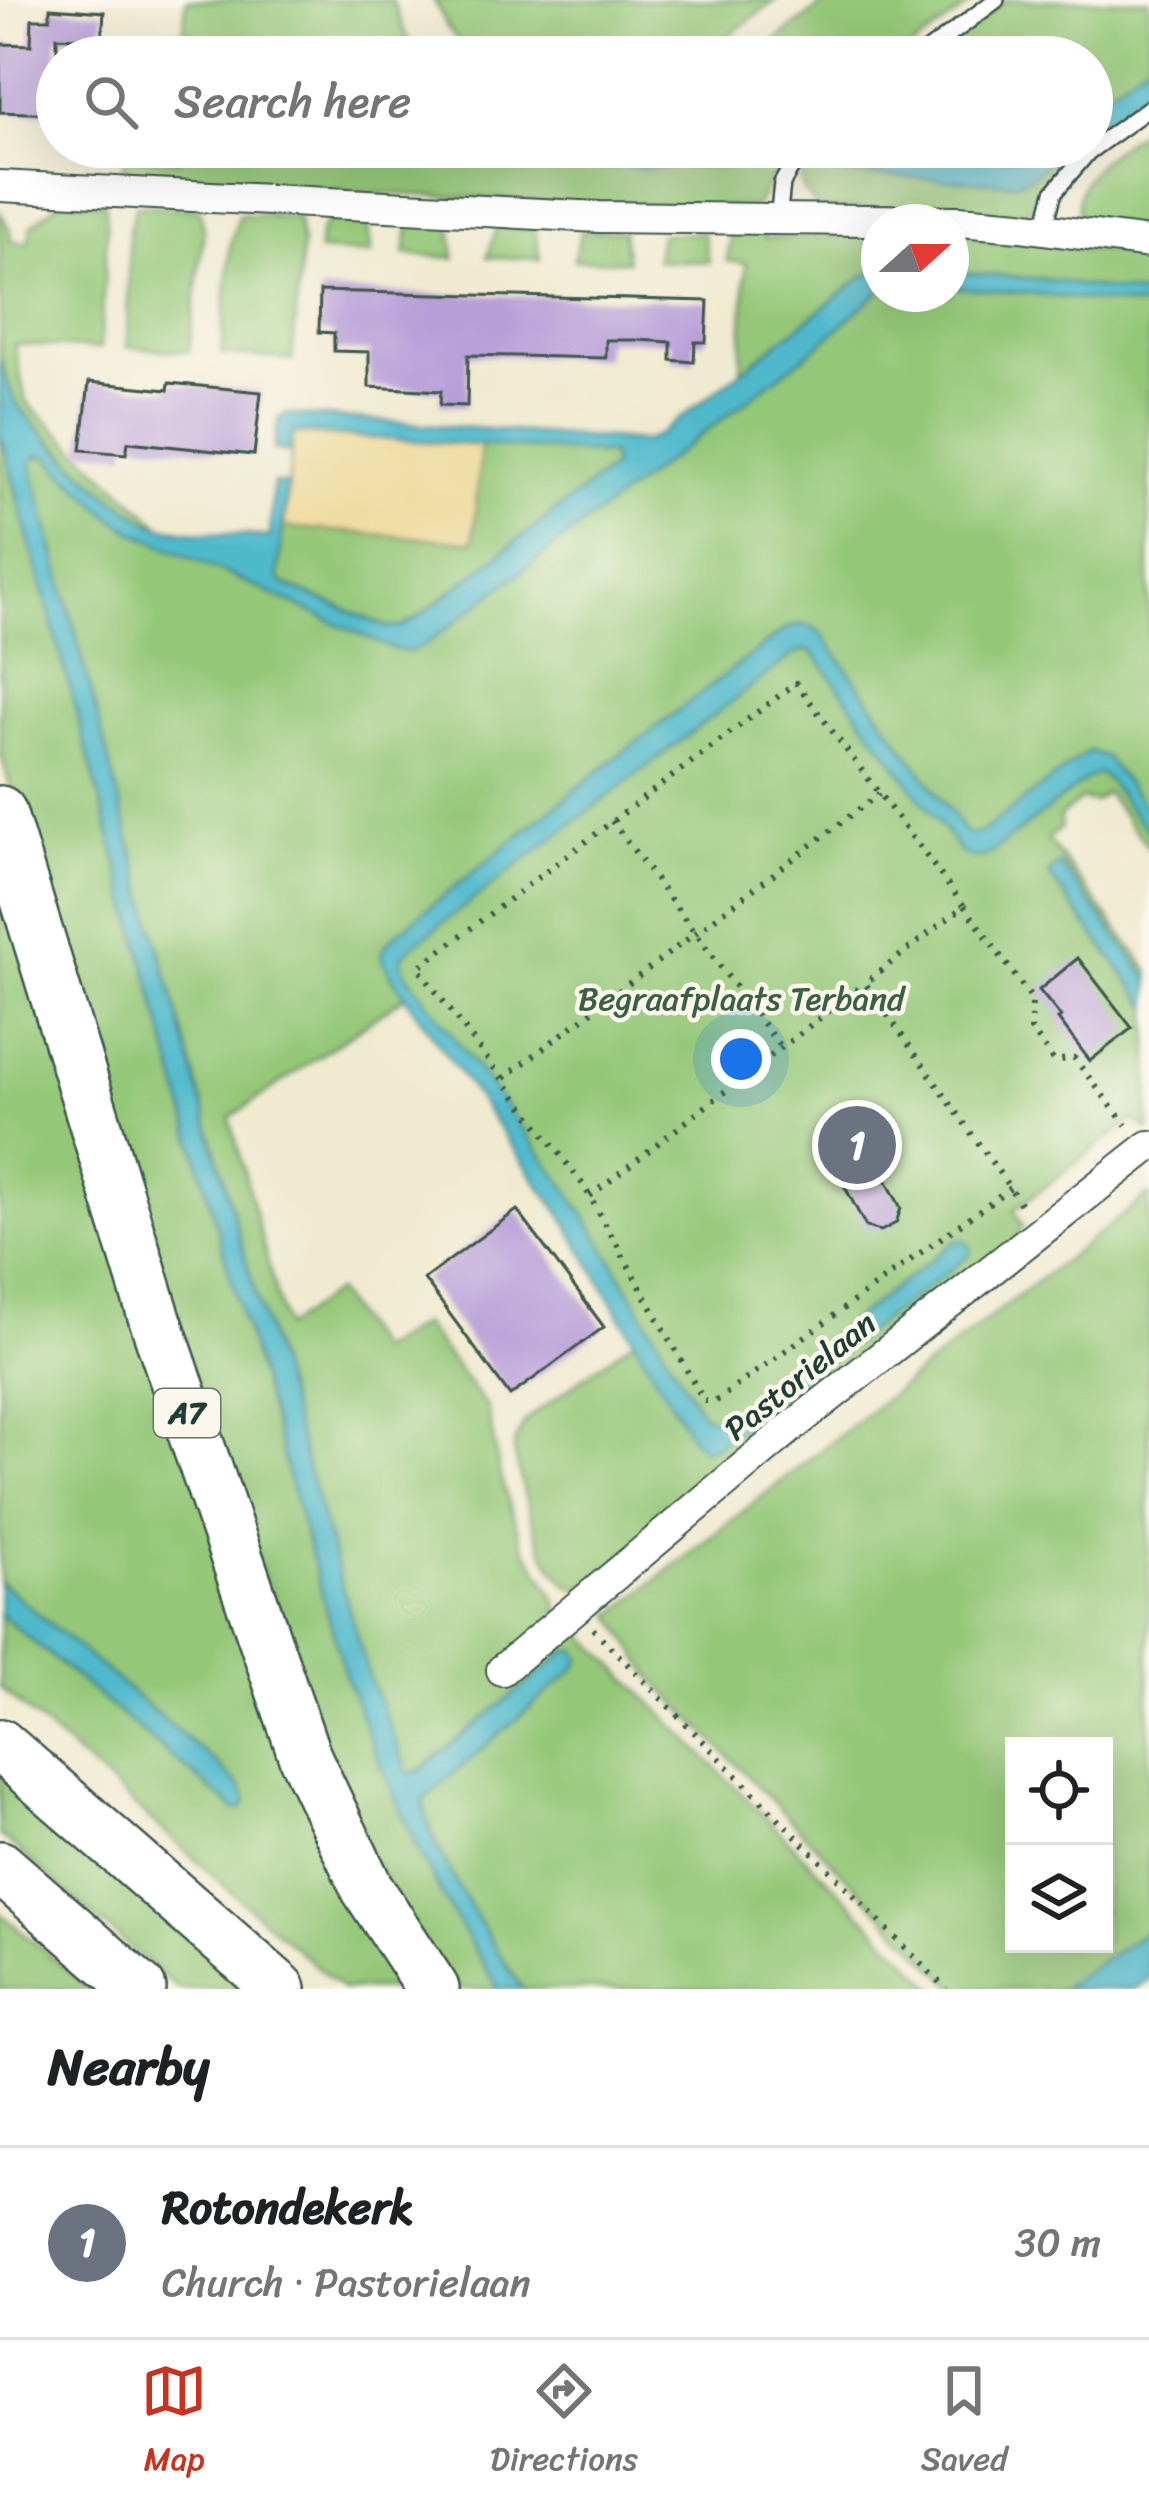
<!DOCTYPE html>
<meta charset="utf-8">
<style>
:root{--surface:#fff;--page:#f6f6f6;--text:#202124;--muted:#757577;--line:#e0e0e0;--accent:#c8321e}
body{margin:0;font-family:Sriracha,sans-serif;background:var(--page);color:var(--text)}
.controls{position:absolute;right:36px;bottom:36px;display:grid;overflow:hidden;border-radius:0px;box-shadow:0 12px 48px #0002}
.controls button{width:108px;height:108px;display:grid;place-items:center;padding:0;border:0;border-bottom:3px solid var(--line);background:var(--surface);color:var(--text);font:60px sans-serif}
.compass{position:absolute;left:861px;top:204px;width:108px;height:108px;border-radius:50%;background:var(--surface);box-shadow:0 12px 48px #0002;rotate:69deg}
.you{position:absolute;left:741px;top:1059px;width:42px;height:42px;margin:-30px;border:9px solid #fff;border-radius:50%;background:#1a73e8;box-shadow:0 0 0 18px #1a73e833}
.badge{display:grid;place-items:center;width:78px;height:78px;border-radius:50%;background:var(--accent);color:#fff;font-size:39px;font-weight:700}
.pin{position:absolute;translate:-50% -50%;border:6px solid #fff;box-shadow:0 3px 12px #0006}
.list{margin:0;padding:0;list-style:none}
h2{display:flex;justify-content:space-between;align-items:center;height:156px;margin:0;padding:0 48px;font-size:51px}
h2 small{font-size:39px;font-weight:400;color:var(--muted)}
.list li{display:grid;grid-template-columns:78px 1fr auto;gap:36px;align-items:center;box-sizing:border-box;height:192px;padding:0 48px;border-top:3px solid var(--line)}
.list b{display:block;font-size:45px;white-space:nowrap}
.list p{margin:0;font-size:39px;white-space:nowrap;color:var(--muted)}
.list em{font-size:39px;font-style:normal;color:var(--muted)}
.icon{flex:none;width:66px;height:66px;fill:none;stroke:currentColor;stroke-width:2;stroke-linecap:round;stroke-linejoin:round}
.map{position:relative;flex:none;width:1149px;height:1989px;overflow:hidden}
.search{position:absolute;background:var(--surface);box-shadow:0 12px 48px #0002;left:36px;right:36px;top:36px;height:132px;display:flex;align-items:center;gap:30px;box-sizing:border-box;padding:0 42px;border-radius:66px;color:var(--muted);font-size:45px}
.sheet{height:348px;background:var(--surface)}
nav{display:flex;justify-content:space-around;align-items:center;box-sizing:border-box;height:168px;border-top:3px solid var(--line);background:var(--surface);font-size:33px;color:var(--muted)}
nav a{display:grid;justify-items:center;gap:6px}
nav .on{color:var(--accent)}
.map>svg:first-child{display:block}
.green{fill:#94c778;stroke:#5a8256;stroke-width:3;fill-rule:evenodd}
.sand{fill:#eeda9e;stroke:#868c69;stroke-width:3}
.water{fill:#4fb9cc;stroke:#377b80;stroke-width:3}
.building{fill:#b79ed8}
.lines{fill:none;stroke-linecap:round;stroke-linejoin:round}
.service-casing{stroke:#3e574b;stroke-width:20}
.minor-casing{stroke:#3e574b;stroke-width:34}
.motorway-casing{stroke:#3e574b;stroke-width:56}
.path{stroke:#3e574b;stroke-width:6;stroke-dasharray:3 9;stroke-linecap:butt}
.service{stroke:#fff;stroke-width:15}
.minor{stroke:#fff;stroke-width:30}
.motorway{stroke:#fff;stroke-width:51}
.labels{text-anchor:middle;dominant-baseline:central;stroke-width:9;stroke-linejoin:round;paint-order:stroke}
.shield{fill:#fbf7ec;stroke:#61756b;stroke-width:3}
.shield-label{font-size:30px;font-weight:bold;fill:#1f3d34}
.park-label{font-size:33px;fill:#3c6045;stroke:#fbf7ec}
.street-label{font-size:33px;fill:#1f3d34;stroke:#fbf7ec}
</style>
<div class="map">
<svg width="1149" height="1989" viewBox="0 0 1149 1989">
<rect width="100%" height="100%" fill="#fbf7ec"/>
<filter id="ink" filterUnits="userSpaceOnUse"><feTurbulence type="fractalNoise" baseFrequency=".00833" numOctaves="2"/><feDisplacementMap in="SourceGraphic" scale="24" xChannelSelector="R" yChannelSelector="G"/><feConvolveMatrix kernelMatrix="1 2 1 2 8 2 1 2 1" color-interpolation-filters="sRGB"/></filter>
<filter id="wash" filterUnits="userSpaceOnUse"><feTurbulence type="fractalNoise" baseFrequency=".004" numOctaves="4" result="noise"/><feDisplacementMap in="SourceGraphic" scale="48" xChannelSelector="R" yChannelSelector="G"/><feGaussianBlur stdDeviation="2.7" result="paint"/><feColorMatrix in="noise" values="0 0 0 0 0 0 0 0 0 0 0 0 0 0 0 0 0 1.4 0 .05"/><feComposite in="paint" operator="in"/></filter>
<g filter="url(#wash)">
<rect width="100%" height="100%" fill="#f0ead0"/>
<!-- green -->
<g class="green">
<path d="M186 0H392L406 35 420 57H182Z"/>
<path d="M434 0H776L700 57H472L447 27Z"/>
<path d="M829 0H976L900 57H754Z"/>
<path d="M1006 0H1149V60L1092 103V57H932Z"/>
<path d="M1149 124V230L1081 220C1064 177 1121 146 1149 124Z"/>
<path d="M176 147C265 147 355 157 444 161 546 166 648 167 750 164L747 149 632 147H787L757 206 613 205 130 180 124 170 123 155 178 161Z"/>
<path d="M817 147H1034L1022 155 1005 157 1030 177 1069 147 1079 149 1044 184 1026 214 818 208C794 181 796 175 817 147Z"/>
<path d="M62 200 105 203 107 230 100 349 14 344 26 402 162 527C122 512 94 480 63 451 47 436 29 421 16 402 8 388 4 371 0 356V212L10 230 11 241 28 243 32 225Z"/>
<path d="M136 205 199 209 204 229 189 352 127 347 129 231Z"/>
<path d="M239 214 297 217 302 246 292 360 221 354 230 246Z"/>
<path d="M328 219 367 221 372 254 319 251 320 233Z"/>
<path d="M410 223 451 225 455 258 405 254Z"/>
<path d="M497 227 535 229 540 259 487 257Z"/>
<path d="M763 230 764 238 836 237 837 232 879 233V270L864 276 741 372 746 263 727 261 731 231Z"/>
<path d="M581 231H623L627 261 574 260Z"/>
<path d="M703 233 709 262 656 260 660 234Z"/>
<path d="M951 234 1149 255V296L1042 279 951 272Z"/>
<path d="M951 287 1038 294 1149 308V812L1106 758 1090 751 982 832 973 835 966 833 822 634C809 625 802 624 787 628L613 760 397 933C372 958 389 971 405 996L230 1118 285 1328 335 1291 377 1351 422 1324 487 1407 501 1480 523 1546 555 1597 564 1630 575 1631 586 1637 936 1989H523C500 1955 414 1830 426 1794L574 1670 567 1651 422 1769 409 1774 369 1677 247 1264 129 837 31 463 33 458 46 456 108 514 130 530 393 649 410 652 424 646 818 346 879 292 951 294Z"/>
<path d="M0 432 228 1268 346 1677 418 1850 451 1911 499 1989H451L360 1839 155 1275 0 751Z"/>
<path d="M481 445 611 454 613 467 417 618 399 628 389 627 283 584 278 577 283 527 472 542Z"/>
<path d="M805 633 983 858 1088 778 1098 774 1104 776 1149 833V848L1106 793 1094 802 1082 799 1060 816V829L1047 839 1149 970V978L1061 865 1049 875 1149 1007V1130L1133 1120 1014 1210 1023 1226 1015 1241 581 1590C575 1587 568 1585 564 1580 535 1554 523 1487 514 1451L515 1441 525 1421 635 1339 692 1439 714 1447 969 1256 710 1439 641 1332 394 968 404 939Z"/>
<path d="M0 874 411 1989H342L0 1687V1614L235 1810 243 1790 216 1763 0 1582Z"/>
<path d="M1149 1195V1929L1060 1989H956L653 1679 612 1615 926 1367ZM1014 1746H1104V1944H1014Z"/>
<path d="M0 1772 252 1989H178L0 1835Z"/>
<path d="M0 1913 89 1989H0Z"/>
</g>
<!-- sand -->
<path class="sand" d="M297 433 481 445 473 542 284 527 293 434Z"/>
<!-- water -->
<g class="water">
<path d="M1149 60V87L1092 130V103Z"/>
<path d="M225 147 748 149 753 152 755 159 750 164 643 168 444 161Z"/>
<path d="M838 147 1005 157 1022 155 1034 147H1069L1030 177 1015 183 832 173C826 165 823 161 826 152Z"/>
<path d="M879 270V292L818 346 424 646 410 652 393 649 130 530 108 514 46 456 38 455 31 462 129 837 247 1264 369 1677 409 1774 422 1769 567 1651H577L581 1660 574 1670 424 1799C419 1835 500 1956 523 1989H499L451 1911 418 1850 373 1747 346 1677 228 1268 0 432V356C4 371 7 387 15 400 33 430 127 517 160 526 191 534 237 534 270 537L273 483 287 484 278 576 283 584 388 627 399 628 417 618 613 467 611 454 297 433 293 434 289 452 274 449 279 418 287 414 645 441 660 434 864 276Z"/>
<path d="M951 272 1042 279 1149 296V308L1038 294 951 287Z"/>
<path d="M800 625 812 626 822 634 966 833 973 835 982 832 1089 751 1106 758 1149 812V833L1104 776 1098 774 1088 778 994 851C981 859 974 861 961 853L813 652 805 650 794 654 405 952 401 962 406 973 566 1187 597 1234 702 1414 712 1418 731 1413 956 1241 965 1240 971 1248 969 1256 714 1447 703 1449 692 1439 566 1222 413 1008 384 963 382 953 386 944 397 933 613 760 787 628Z"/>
<path d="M1060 864 1149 978V1007L1048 874Z"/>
<path d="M0 1582 216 1763 243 1790 247 1801 243 1809 236 1810 0 1614Z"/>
<path d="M1149 1929V1979L1134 1989H1060Z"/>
</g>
<g id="blocks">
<!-- building -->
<g class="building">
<path d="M50 8 104 12 102 39 57 37V114L0 112V44L31 45 32 19H50Z"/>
<path d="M320 291 708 301 706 342H695L694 362 671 360V342L636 340H606V358L468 355 467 406 440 405 441 391 369 387V352L334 351V333L319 332Z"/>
<path d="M89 382 168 390 169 383 261 392 254 455 128 442 126 454 81 450Z"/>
<path d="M1078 958 1132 1028 1090 1061 1058 1019 1061 1017 1039 990Z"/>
<path d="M856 1124 901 1208 896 1223 881 1231 866 1227 822 1143Z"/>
<path d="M517 1210 604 1327 510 1396 424 1279Z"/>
</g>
</g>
</g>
<g filter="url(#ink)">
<use href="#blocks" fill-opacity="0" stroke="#3e574b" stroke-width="3"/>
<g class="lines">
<defs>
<g id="service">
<path d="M920 57 996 0"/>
<path d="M778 220 782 183 803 147"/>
<path d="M1044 229 1054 192 1088 152 1149 108"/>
</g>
<g id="minor">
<path d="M0 186 599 217 959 221 1020 226 1149 243"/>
<path d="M502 1670 789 1429 1149 1146"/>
</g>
<g id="motorway">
<path d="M0 812 154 1316 305 1757 367 1888 433 1989"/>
<path d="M0 1745 280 1989"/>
<path d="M0 1867 140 1989"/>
</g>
</defs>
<!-- service casing -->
<use href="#service" class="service-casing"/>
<!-- minor casing -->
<use href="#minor" class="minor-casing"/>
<!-- motorway casing -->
<use href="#motorway" class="motorway-casing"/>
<!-- path -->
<g class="path">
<path d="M612 821 781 1048"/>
<path d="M964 906 1032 999 1031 1029 1054 1061 1074 1058 1126 1125"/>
<path d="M504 1078 879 794"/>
<path d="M1010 1188 716 1401H704L584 1186 418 968 796 683 964 906 865 983 1010 1188 1024 1209"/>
<path d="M590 1196 865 983"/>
<path d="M593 1629 946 1989"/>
</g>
<!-- service -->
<use href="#service" class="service"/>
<!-- minor -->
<use href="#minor" class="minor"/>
<!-- motorway -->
<use href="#motorway" class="motorway"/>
</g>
</g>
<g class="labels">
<!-- shield labels -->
<rect class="shield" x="154" y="1389" width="66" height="48" rx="9"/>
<g class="shield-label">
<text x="187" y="1413">A7</text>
</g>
<!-- park labels -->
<g class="park-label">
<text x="741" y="999">Begraafplaats Terband</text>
</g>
<!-- street labels -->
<g class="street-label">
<text transform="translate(800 1376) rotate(-39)">Pastorielaan</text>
</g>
</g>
</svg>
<div class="controls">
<button><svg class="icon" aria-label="locate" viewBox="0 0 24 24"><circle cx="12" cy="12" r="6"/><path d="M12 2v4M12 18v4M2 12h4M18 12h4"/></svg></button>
<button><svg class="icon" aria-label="layers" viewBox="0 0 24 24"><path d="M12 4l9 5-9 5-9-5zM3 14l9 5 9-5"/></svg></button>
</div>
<svg class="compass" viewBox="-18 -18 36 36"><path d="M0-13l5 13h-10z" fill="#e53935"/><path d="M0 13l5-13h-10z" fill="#757577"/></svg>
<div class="you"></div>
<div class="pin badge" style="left:857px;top:1145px;background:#6b7280">1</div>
<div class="search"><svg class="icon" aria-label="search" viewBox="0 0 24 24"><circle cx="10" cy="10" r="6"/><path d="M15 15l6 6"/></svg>Search here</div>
</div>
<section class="sheet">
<h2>Nearby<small></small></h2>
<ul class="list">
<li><span class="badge" style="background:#6b7280">1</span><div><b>Rotondekerk</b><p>Church · Pastorielaan</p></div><em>30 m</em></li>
</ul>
</section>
<nav>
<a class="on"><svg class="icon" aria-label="map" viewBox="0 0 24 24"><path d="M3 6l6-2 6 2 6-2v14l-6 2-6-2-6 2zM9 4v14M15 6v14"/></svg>Map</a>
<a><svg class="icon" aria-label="directions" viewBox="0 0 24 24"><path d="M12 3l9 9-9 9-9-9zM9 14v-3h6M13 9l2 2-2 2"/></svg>Directions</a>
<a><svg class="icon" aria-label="saved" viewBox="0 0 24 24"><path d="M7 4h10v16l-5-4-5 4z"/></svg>Saved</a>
</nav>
